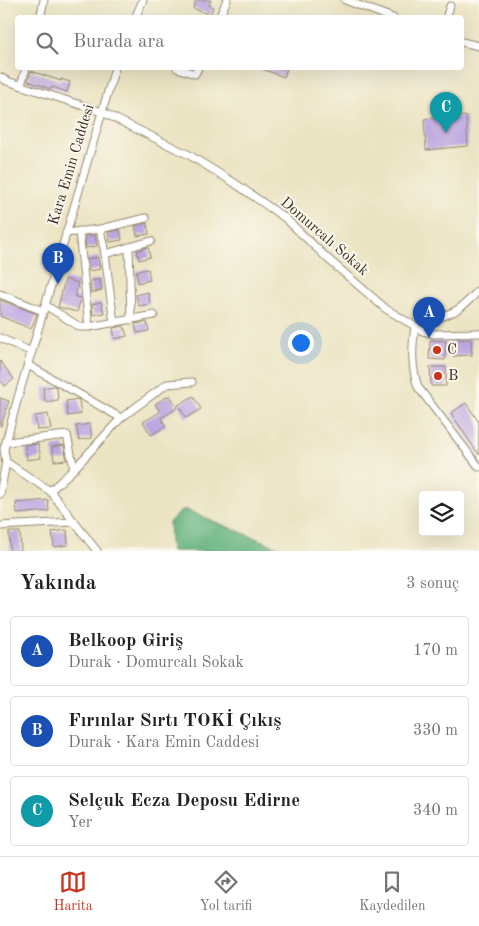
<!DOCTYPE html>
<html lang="tr">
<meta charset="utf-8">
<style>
:root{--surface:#fff;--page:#f6f6f6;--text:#202124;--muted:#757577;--line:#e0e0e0;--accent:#c8321e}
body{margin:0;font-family:"Old Standard TT",serif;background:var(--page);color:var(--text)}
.controls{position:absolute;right:15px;bottom:15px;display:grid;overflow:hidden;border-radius:5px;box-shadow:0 5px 20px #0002}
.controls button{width:45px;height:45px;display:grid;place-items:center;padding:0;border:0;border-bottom:1px solid var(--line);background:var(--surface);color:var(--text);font:25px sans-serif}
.you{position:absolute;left:300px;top:342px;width:18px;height:18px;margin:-12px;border:4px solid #fff;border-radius:50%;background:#1a73e8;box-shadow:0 0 0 8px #1a73e833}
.badge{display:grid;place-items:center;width:32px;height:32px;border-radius:50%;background:var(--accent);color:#fff;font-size:16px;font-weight:700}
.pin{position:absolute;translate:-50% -41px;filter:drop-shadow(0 1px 2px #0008)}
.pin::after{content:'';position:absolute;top:26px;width:18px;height:15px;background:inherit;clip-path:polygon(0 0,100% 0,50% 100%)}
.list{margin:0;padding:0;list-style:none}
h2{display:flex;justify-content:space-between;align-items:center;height:65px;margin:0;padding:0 20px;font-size:21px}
h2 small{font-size:16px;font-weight:400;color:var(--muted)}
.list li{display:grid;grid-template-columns:32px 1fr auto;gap:15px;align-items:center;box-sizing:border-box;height:70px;margin:0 10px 10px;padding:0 10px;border:1px solid var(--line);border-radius:5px}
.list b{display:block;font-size:19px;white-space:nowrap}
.list p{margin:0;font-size:16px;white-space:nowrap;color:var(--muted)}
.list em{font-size:16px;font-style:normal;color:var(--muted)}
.icon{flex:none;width:28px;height:28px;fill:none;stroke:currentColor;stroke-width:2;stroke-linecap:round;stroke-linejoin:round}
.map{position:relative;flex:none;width:479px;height:551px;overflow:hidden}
.search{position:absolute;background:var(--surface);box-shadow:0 5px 20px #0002;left:15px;right:15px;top:15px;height:55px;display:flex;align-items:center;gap:12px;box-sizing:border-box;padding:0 18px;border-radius:5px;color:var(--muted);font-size:19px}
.sheet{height:305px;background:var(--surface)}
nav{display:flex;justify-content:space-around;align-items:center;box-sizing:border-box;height:70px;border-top:1px solid var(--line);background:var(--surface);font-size:14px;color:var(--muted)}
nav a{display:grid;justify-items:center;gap:2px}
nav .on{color:var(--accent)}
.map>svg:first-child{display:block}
.forest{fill:#61b17d;stroke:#4e6e4e}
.building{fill:#bba4e0}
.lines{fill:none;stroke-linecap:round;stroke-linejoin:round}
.minor-casing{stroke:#938770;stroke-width:9}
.minor{stroke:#fff;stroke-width:7}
.poi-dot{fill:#c8321e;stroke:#fbf7ec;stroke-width:2}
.labels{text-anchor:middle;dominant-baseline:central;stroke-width:4;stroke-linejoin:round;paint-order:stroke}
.street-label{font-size:15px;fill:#3b2a1e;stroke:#fbf7ec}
.poi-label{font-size:15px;fill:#3b2a1e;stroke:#fbf7ec;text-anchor:start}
</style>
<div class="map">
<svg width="479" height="551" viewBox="0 0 479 551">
<rect width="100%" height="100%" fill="#fbf7ec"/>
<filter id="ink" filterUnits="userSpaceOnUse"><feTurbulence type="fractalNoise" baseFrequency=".02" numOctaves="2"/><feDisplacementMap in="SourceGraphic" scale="10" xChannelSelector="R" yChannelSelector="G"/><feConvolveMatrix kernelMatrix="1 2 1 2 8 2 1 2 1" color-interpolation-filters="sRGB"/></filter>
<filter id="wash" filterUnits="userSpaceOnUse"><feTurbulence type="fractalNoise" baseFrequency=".0096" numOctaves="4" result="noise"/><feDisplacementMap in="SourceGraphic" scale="20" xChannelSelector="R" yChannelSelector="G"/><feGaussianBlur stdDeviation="1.12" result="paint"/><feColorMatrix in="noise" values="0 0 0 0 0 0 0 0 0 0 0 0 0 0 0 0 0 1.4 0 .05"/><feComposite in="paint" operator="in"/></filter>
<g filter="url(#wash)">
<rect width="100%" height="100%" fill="#ebe4c3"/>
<!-- forest -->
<path class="forest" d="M184 509 287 551H172L170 544 169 522Z"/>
<g id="blocks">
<!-- building -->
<g class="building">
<path d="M196 0H211L209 5 213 7 210 15 193 8Z"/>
<path d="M259 68H287L284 77Z"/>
<path d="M31 71 61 81V79L70 82 67 92 52 87 51 89 28 81Z"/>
<path d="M466 116 468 146 426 150 424 119Z"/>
<path d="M147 223 149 234 137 236 135 226Z"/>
<path d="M120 230 122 240 110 242 108 232Z"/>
<path d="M95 235 97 246 86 248 85 236Z"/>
<path d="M148 247 150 257 139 260 137 251Z"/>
<path d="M98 257 100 269 89 271 87 259Z"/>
<path d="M148 269 150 280 138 283 136 271Z"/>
<path d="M65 279 78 283 75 297 81 298 77 312 58 307Z"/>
<path d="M100 279 102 290 91 293 90 281Z"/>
<path d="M148 292 150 304 139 306 136 295Z"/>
<path d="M0 300 37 314 31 329 0 316Z"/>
<path d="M101 302 104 313 93 315 92 304Z"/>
<path d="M147 322 149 331 137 333 135 324Z"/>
<path d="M124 326 127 336 115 339 113 328Z"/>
<path d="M471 339 472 355 453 356 452 340Z"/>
<path d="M430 340 446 341 445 360 429 359Z"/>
<path d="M0 361 14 379 5 386 0 380Z"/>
<path d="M430 367H446V386H431Z"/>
<path d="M54 386 57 387 58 400 45 402 43 388Z"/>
<path d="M170 395 177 408 161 418 166 426 151 435 143 422 160 412 155 404Z"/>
<path d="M193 396 201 409 186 418 178 405Z"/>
<path d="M0 398 9 401 1 426H0Z"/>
<path d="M78 399 79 400 81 414 68 416 66 401Z"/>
<path d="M466 403 479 422V455L451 413Z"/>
<path d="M48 414 51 429 37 430 35 416Z"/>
<path d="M90 424 92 438 79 440 76 426Z"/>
<path d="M38 444 41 458 27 460 25 445Z"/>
<path d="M64 445 67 460 54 461 52 447Z"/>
<path d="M48 500 49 511 17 514 16 503Z"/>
<path d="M67 530 68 545 54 547 52 532Z"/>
<path d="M9 532H20L21 551H10Z"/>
</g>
</g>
</g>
<g filter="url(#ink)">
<use href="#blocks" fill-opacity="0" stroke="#938770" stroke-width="1"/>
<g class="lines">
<defs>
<g id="minor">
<path d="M345 0 393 18"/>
<path d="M40 18 44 0"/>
<path d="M135 18 143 0"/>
<path d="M219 18 227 0"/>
<path d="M446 18 450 6"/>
<path d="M462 42 479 46"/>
<path d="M177 68 195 74 198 68"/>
<path d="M0 77 7 81 102 112 189 155 233 182 285 218 328 259 386 309 423 331 433 334 479 333"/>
<path d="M21 85 26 68"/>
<path d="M100 229 105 254 114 323"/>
<path d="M79 231 89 327"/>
<path d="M66 233 100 229 146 218"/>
<path d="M129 247 131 320"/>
<path d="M105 254 151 241"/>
<path d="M0 294 43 311"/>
<path d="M45 305 80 327H89L154 315"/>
<path d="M415 326C412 348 411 366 418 387L479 467"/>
<path d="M423 331C431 317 442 318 455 311 465 306 471 298 479 290"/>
<path d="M0 338 32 352"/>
<path d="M28 365 121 418"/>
<path d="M7 442 67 435 74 469"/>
<path d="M6 462 50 491 97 551"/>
<path d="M50 491 74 469 121 418 167 384 192 382"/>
<path d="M0 494 6 462 4 449 17 401 115 68"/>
<path d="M0 526 73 522"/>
</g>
</defs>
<!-- minor casing -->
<use href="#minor" class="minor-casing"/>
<!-- minor -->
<use href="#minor" class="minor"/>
</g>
</g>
<!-- markers -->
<g class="poi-dot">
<circle cx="437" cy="350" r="5"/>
<circle cx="438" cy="376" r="5"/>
</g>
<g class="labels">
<!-- street labels -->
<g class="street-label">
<text transform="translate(72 165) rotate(-73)">Kara Emin Caddesi</text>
<text transform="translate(324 237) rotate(41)">Domurcalı Sokak</text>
</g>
<!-- poi labels -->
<g class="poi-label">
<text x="447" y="350">C</text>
<text x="448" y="376">B</text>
</g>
</g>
</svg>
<div class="controls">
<button><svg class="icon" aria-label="layers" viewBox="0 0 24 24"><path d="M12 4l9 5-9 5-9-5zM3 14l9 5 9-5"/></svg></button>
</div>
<div class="you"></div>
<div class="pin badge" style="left:429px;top:338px;background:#1a4fb4">A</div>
<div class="pin badge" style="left:58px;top:284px;background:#1a4fb4">B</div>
<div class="pin badge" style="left:446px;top:133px;background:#0f9aa8">C</div>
<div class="search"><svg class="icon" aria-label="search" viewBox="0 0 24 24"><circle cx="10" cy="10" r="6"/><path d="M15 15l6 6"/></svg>Burada ara</div>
</div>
<section class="sheet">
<h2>Yakında<small>3 sonuç</small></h2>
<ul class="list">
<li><span class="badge" style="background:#1a4fb4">A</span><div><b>Belkoop Giriş</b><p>Durak · Domurcalı Sokak</p></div><em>170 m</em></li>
<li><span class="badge" style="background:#1a4fb4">B</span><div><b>Fırınlar Sırtı TOKİ Çıkış</b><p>Durak · Kara Emin Caddesi</p></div><em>330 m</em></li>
<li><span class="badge" style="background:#0f9aa8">C</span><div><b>Selçuk Ecza Deposu Edirne</b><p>Yer</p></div><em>340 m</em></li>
</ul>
</section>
<nav>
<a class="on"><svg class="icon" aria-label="map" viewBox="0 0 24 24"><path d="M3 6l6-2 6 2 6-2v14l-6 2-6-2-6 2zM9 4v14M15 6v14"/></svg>Harita</a>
<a><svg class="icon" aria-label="directions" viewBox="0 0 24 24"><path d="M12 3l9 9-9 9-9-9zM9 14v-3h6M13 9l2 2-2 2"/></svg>Yol tarifi</a>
<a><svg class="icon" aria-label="saved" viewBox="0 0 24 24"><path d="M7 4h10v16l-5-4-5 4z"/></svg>Kaydedilen</a>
</nav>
